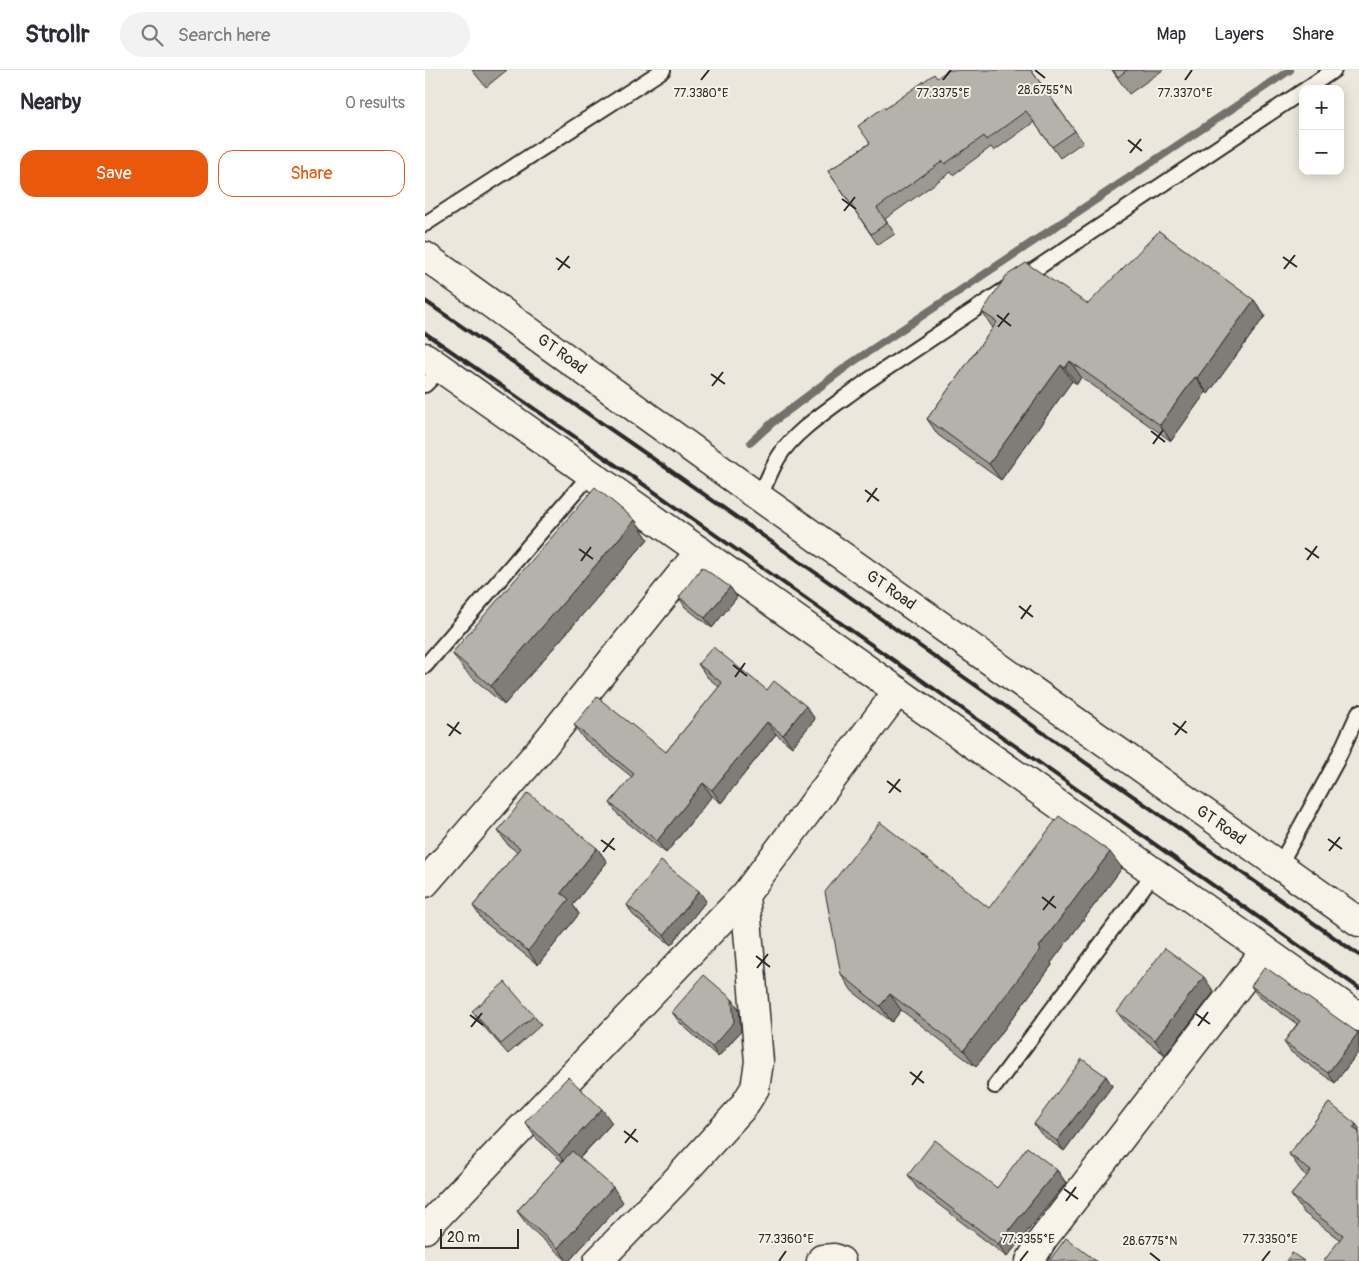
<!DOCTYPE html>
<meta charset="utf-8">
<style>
:root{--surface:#fff;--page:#f2f2f3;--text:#2b2b33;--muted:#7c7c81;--line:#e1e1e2;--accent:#ea580c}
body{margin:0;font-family:Pangolin,sans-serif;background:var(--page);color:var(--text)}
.controls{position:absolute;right:15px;top:15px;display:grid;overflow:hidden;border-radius:10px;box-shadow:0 2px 12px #0003}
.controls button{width:45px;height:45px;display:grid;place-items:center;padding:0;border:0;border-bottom:1px solid var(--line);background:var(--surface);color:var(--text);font:25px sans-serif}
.scale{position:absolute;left:15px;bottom:12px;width:79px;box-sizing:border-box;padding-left:5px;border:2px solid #2b2b2b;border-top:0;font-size:14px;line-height:18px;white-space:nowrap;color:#2b2b2b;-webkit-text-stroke:4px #f7f3e8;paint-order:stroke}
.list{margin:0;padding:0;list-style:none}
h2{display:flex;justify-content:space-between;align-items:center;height:65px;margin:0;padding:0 20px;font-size:21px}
h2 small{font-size:16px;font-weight:400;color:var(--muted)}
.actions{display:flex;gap:10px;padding:15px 20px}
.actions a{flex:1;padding:11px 0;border:1px solid var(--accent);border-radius:15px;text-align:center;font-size:18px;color:var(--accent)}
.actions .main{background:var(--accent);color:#fff}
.icon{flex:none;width:28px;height:28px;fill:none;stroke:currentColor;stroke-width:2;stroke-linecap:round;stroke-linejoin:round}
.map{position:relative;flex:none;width:934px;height:1191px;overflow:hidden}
header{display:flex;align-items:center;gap:30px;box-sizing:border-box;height:70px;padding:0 25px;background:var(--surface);border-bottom:1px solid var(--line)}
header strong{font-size:24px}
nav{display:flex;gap:28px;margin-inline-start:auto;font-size:18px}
.search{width:350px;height:45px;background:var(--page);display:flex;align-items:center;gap:12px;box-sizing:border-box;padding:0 18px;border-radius:28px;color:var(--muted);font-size:19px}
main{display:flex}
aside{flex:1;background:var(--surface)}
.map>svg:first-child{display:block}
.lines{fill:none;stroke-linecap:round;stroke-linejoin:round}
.stream{stroke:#72716c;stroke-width:8}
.service-casing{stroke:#2b2b2b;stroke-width:18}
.minor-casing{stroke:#2b2b2b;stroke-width:31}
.tertiary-casing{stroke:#2b2b2b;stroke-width:31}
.trunk-casing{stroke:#2b2b2b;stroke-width:31}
.service{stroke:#f7f3e8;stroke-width:14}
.minor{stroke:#f7f3e8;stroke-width:28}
.tertiary{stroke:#f7f3e8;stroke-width:28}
.trunk{stroke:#f7f3e8;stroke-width:28}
.rail{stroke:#2b2b2b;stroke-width:4}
.wall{fill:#9c9993;stroke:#2b2b2b}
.shaded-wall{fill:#7f7d78;stroke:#2b2b2b}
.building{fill:#b5b2ab;stroke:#2b2b2b}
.ticks{fill:none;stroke:#2b2b2b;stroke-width:2}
.labels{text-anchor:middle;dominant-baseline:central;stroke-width:4;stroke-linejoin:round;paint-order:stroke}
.street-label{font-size:16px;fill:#2b2b2b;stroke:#f7f3e8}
.ticks-label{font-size:12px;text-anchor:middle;fill:#2b2b2b;stroke:#f7f3e8;stroke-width:4;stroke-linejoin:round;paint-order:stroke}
</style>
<header>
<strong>Strollr</strong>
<div class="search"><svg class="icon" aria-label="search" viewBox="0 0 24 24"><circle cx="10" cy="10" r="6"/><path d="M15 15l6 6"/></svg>Search here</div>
<nav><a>Map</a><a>Layers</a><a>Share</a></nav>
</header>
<main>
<aside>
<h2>Nearby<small>0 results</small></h2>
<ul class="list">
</ul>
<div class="actions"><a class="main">Save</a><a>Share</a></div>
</aside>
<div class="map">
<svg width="934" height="1191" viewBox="0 0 934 1191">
<rect width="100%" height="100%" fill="#ebe7dd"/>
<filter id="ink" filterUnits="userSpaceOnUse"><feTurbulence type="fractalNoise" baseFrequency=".02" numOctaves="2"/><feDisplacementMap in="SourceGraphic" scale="10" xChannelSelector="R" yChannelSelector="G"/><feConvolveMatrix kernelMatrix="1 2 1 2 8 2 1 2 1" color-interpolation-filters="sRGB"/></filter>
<g filter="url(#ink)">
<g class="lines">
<!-- stream -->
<path class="stream" d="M326 372 348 352 425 294 865 0"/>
<defs>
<g id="service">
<path d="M881 19 909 0"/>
<path d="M0 154 238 0"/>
<path d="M0 315 16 299"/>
<path d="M334 427C341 414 346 400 353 388 370 359 414 333 441 312L878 21"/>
<path d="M0 596 165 405"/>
<path d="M854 796 911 692 934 642"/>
<path d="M570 1016 729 803"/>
</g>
<g id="minor">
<path d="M0 1159 320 825 473 621"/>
<path d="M173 1191 247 1115 318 1037 330 1018 334 992 320 825"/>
<path d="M396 1191 397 1189 409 1188 416 1191"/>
<path d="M605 1191 618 1169 840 881"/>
</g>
<path id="tertiary" d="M0 813 115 680 275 481"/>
<g id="trunk">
<path d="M0 186 334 427 934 852"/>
<path d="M0 287 934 947"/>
</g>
</defs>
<!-- service casing -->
<use href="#service" class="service-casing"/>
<!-- minor casing -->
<use href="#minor" class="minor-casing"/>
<!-- tertiary casing -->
<use href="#tertiary" class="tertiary-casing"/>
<!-- trunk casing -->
<use href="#trunk" class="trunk-casing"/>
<!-- service -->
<use href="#service" class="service"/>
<!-- minor -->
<use href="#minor" class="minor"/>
<!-- tertiary -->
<use href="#tertiary" class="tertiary"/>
<!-- trunk -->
<use href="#trunk" class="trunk"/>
<!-- rail -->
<g class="rail">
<path d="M0 231 243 399 934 885"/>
<path d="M0 263 228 421 934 918"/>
</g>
</g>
<!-- wall -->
<g class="wall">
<path d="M47 0H82L61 17Z"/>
<path d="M606 0 658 72 635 88 609 52 569 81 566 77 528 105 526 102 460 149 470 164 453 175 403 101 445 73 460 39 512 8Z"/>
<path d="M687 0H738L704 24Z"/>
<path d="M829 230 840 246 783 324 781 322 746 371 656 307 652 314 647 311 576 410 513 365 502 349 568 258 557 242 663 234Z"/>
<path d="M210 450 223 469 79 635 40 601 27 583Z"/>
<path d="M305 517 312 527 287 558 260 537 254 527Z"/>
<path d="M273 594 342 620 390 649 367 677 351 664 296 733 287 726 241 783 194 746 185 733 207 707 158 668 149 655 241 682 294 617 282 607Z"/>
<path d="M73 761 172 778 182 792 148 835 154 844 113 895 58 851 48 836 92 782 83 775Z"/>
<path d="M697 798 626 893 627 895 551 997 476 940 467 952 427 921 416 904 564 838Z"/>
<path d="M281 831 246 875 208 845 202 835Z"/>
<path d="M826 916 934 964V981L910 1013 866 982 859 972 872 954 833 926Z"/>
<path d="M789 922 740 985 703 956 692 942Z"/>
<path d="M307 929 314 939 316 961 293 987 254 952 247 942Z"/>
<path d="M47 941 109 946 116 955 83 984 54 951Z"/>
<path d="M681 1006 687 1016 639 1081 616 1064 609 1054Z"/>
<path d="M904 1033 934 1191 915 1170 879 1143 866 1125 882 1106 877 1102 864 1084Z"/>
<path d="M100 1052 187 1053 155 1088 198 1132 144 1191H142L103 1156 92 1141 137 1092 110 1067Z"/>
<path d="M632 1100 641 1113 582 1187 492 1118 483 1105 572 1118Z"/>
</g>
<!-- shaded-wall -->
<g class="shaded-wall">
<path d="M829 230 840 246 783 324 772 308Z"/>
<path d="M645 291 656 307 652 314 640 298Z"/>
<path d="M636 295 647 311 576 410 564 394Z"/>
<path d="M770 307 781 322 746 371 735 355Z"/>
<path d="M210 450 223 469 79 635 66 616Z"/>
<path d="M305 517 312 527 287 558 280 548Z"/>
<path d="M381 636 390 649 367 677 358 665Z"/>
<path d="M342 652 351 664 296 733 287 720Z"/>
<path d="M278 713 287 726 241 783 232 771Z"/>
<path d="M172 778 182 792 148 835 154 844 113 895 103 881 136 823Z"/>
<path d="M685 782 697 798 626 893 627 895 551 997 539 980 614 877Z"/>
<path d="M274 821 281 831 246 875 239 865Z"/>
<path d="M779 907 789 922 740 985 730 970Z"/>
<path d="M465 924 476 940 467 952 455 936Z"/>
<path d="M307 929 314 939 316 961 293 987 287 977Z"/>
<path d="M933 963 934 964V981L910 1013 903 1003Z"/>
<path d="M681 1006 687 1016 639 1081 632 1071Z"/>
<path d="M177 1039 187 1053 144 1099 134 1085Z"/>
<path d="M931 1054 934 1058V1066L928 1058Z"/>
<path d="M632 1100 641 1113 582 1187 573 1174Z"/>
<path d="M188 1117 198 1132 144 1191H142L133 1178Z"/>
</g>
<!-- building -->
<g class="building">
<path d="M523 0H606L650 61 627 77 601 41 561 70 559 66 520 94 518 91 452 138 462 153 446 164 403 101 445 73 433 56 459 37 460 39 509 4 512 8Z"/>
<path d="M688 0H702L693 7Z"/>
<path d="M734 161 829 230 772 308 770 307 735 355 645 291 640 298 636 295 564 394 502 349 572 252 557 242 581 206 601 193 663 234Z"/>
<path d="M170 417 210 450 66 616 27 583Z"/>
<path d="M277 497 305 517 280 548 254 527Z"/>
<path d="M288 577 342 620 349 611 381 636 358 665 342 652 287 720 278 713 232 771 185 733 209 704 149 655 172 627 241 682 297 613 273 594Z"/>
<path d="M103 723 172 778 136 823 144 829 103 881 48 836 95 778 73 761Z"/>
<path d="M634 746 685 782 614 877 616 879 539 980 465 924 455 936 416 904 400 822 455 752 564 838Z"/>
<path d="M236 791 274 821 239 865 202 835Z"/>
<path d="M740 878 779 907 730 970 692 942Z"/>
<path d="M840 897 933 963 903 1003 859 972 875 951 826 916Z"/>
<path d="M279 905 307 929 309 952 287 977 247 942Z"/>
<path d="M80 912 109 946 76 974 47 941Z"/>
<path d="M657 989 681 1006 632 1071 609 1054Z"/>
<path d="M143 1007 177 1039 134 1085 100 1052Z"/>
<path d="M904 1033 931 1054 928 1058 934 1062V1191H899L918 1165 866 1125 886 1101 864 1084Z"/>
<path d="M510 1070 572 1118 602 1077 632 1100 573 1174 483 1105Z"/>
<path d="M147 1081 188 1117 133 1178 92 1141Z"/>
<path d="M641 1168 671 1191H624Z"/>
<path d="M867 1183 879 1191H861Z"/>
</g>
</g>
<!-- ticks -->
<path class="ticks" d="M610 0 620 8M276 10 284 0M518 10 526 0M760 10 767 0M703 70 717 81M705 83 716 69M417 129 431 139M419 141 430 127M858 187 872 197M131 188 145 198M859 199 870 185M133 200 144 186M572 245 586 256M573 257 584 243M286 304 300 314M287 316 298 302M726 361 740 372M728 374 738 360M440 420 454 431M442 432 452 418M880 478 894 488M154 479 168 489M882 490 892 476M156 491 166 477M594 536 608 547M596 549 606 535M308 595 322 606M310 607 320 593M748 653 762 663M22 654 36 664M750 665 761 651M24 666 34 652M462 711 476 722M464 723 475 709M903 769 917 779M176 770 190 780M904 781 915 767M178 782 189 768M617 827 631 838M618 840 629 826M331 886 345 897M332 898 343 884M771 944 785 954M45 945 58 955M773 956 783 942M46 957 57 943M485 1002 499 1013M487 1015 497 1001M199 1061 213 1072M200 1073 211 1059M639 1119 653 1129M641 1131 651 1117M725 1183 735 1191M354 1191 361 1181M595 1191 603 1181M837 1191 845 1181"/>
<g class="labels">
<!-- street labels -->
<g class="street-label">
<text transform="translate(137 284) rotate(36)">GT Road</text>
<text transform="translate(466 520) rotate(35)">GT Road</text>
<text transform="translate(796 755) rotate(35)">GT Road</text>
</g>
</g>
<g class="ticks-label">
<text x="620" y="24">28.6755°N</text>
<text x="276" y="27">77.3380°E</text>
<text x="518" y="27">77.3375°E</text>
<text x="760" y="27">77.3370°E</text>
<text x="361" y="1173">77.3360°E</text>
<text x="603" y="1173">77.3355°E</text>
<text x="845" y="1173">77.3350°E</text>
<text x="725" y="1175">28.6775°N</text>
</g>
</svg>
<div class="controls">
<button>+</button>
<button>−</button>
</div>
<div class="scale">20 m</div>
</div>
</main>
